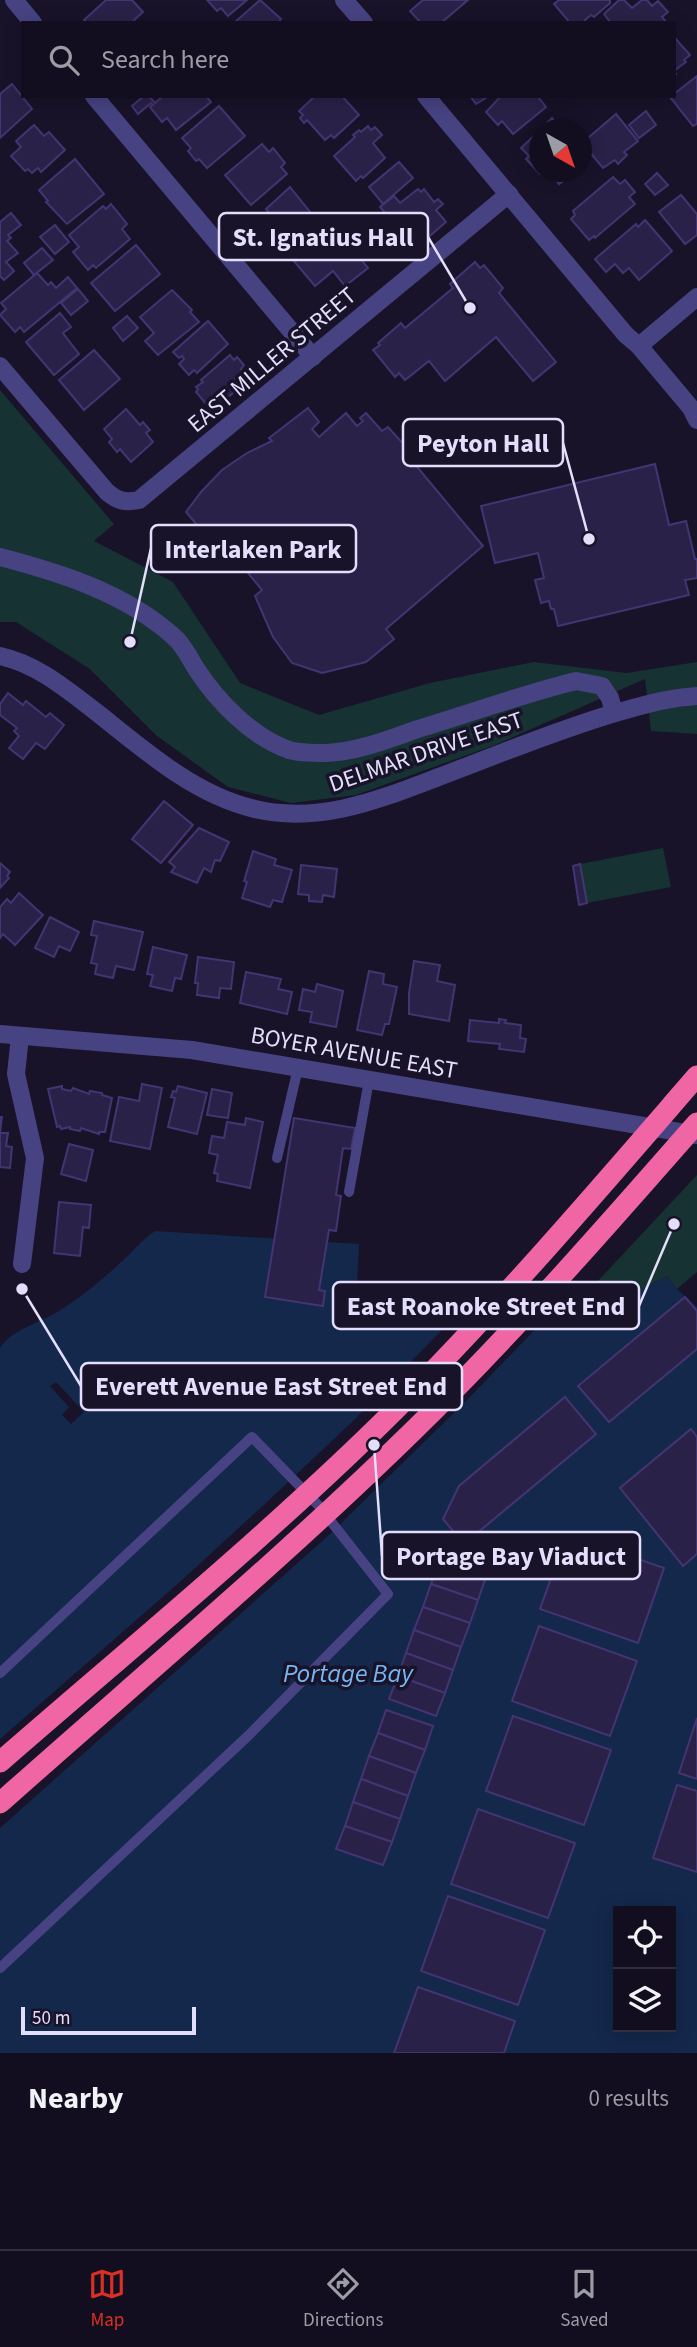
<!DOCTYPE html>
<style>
:root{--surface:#120e1f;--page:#1f1c2c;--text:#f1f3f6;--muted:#9c9ca4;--line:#312e3d;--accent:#d93025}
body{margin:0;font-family:"Source Sans 3",sans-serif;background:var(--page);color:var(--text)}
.controls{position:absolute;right:21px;bottom:21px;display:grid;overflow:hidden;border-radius:0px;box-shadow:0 4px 18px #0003}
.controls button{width:63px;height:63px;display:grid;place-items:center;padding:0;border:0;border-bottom:2px solid var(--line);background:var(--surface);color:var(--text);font:35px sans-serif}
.compass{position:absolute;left:529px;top:119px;width:63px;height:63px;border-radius:50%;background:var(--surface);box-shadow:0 4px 18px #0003;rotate:140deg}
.scale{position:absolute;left:21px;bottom:18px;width:175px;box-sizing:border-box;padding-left:7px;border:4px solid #e3defc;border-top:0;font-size:19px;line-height:24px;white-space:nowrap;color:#e3defc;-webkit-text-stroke:5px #181329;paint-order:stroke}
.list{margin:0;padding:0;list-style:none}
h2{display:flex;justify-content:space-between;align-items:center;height:91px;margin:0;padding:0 28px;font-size:30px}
h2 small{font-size:23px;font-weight:400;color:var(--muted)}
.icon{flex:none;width:38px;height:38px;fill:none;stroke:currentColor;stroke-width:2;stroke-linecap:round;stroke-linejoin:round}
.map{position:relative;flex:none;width:697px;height:2053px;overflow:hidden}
.search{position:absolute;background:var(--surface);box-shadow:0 4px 18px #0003;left:21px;right:21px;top:21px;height:77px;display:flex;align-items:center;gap:18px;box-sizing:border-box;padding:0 24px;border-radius:0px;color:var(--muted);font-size:26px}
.sheet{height:196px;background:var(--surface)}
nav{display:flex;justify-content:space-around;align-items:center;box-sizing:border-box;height:98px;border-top:2px solid var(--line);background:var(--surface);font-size:19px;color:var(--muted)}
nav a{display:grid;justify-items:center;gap:4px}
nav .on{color:var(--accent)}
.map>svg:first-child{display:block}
.green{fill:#173232}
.water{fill:#14284c;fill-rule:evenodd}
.pier{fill:#181329}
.building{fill:#2a2148;stroke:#433572;stroke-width:2}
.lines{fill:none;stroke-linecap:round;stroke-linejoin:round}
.service{stroke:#474383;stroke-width:10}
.minor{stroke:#474383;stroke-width:18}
.tertiary{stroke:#474383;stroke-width:18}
.motorway-bridge{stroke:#f065a4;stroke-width:21}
.labels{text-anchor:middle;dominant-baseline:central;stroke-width:7;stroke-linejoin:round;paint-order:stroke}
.street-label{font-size:24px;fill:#e3defc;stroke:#181329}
.water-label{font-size:26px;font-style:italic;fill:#76b5f2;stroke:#181329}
.leader{fill:none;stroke:#e3defc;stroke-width:2.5}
.callout-dot{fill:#e3defc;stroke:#181329;stroke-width:2.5}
.callout{fill:#181329;stroke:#e3defc;stroke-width:2.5}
.callout-label{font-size:26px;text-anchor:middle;font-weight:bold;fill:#e3defc}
</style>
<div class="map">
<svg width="697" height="2053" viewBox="0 0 697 2053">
<rect width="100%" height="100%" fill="#181329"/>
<!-- green -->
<g class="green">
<path d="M0 390 114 524 94 541 173 582 240 683 319 715 430 683 534 662 626 673 697 662V734L651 731 645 679 495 745 356 795 291 803 228 787 157 736 90 669 16 622H0Z"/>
<path d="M663 848 671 887 587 903 580 864Z"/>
<path d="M697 1175V1272L677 1289 667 1276 616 1304 569 1312Z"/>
</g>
<!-- water -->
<path class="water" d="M155 1231 359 1244 356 1304 422 1317 511 1280 571 1330 667 1276 677 1289 697 1307V2053H0V1348C12 1329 40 1323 59 1311 80 1298 101 1281 119 1264 132 1253 141 1240 155 1231ZM618 1911H671V2027H618Z"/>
<!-- pier -->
<g class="pier">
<path d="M512 1276 553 1311 465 1402 329 1535 0 1828V1739L182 1580 267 1502 352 1422 483 1288Z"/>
<path d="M56 1382 84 1412 71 1424 62 1415 69 1407 50 1386Z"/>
</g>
<!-- building -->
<g class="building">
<path d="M106 0H132L143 12 131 23H87L84 20Z"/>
<path d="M207 0H247L228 16 221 8 217 11Z"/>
<path d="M260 0 281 19 278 23H234Z"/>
<path d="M423 0H468L441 23H421L410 11Z"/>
<path d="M559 0H610V3L594 17 591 15 585 20 587 23H570L554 4Z"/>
<path d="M619 0H624L632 8 642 0H647L652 6 658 1 668 12 662 17 667 23H611L604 14Z"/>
<path d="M674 37 690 55 684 60 686 62 674 71 676 74 674 75Z"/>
<path d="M697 76V124L693 126 670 97 674 96V94Z"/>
<path d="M12 84 32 109 0 138V94Z"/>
<path d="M144 96H149L155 103 163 96H206L211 102 176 130 167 118 162 122 150 107 153 105 151 103 138 114 132 106Z"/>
<path d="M315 96H342L359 115 334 138 331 135 325 140 307 120 304 123 300 118 303 115 299 111Z"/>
<path d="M470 96H489L476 104Z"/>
<path d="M501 96H541L539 98 546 107 513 134 502 121 498 125 486 112Z"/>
<path d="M219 106 245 136 207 168 199 159 196 161 188 151 191 148 182 138Z"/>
<path d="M646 111 656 125 639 138 629 125Z"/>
<path d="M616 114 638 141 624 152 627 155 618 164 615 160 603 168 582 143Z"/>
<path d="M552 118 562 130H540Z"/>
<path d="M34 125 44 136 49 132 65 150 41 172 38 168 32 173 28 169 25 171 11 156 21 147 16 141Z"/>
<path d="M368 126 371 130 375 127 382 135 373 143 385 158 363 178 361 176 356 181 334 156 355 137 353 135 359 130 361 132Z"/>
<path d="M540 130V172H543L540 174 526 159 529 156 521 148Z"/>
<path d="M262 144 269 152 273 148 285 163 281 167 287 174 251 205 225 175Z"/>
<path d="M75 159 104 194 67 224 46 202 48 201 39 190Z"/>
<path d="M399 162 413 178 383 204 369 187Z"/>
<path d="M550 172H576L559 184Z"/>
<path d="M657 173 668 185 655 195 645 184Z"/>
<path d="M613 177 620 184 625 180 635 192 629 197 635 204 595 238 594 236 589 240 571 219 575 215 573 211Z"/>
<path d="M290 187 318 222 297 242 292 237 283 245 261 221 270 214 266 209Z"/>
<path d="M418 189 421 192 424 189 434 202 438 199 443 204 436 210 446 222 402 260 374 226 387 215 380 207 394 196 400 203Z"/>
<path d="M681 195 697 214V235L685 244 659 212Z"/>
<path d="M111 204 127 224 122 229 130 239 96 268 93 265 88 270 73 252 79 247 69 235 103 206 106 209Z"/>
<path d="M11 213 21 225 8 235 11 238 7 241 18 253 6 262 14 271 4 280 0 276V222Z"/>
<path d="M645 220 672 251 639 280 629 268 623 273 615 264 606 272 595 259 636 224 638 227Z"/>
<path d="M55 225 69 242 55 254 40 237Z"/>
<path d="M334 226 368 268 345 286 333 271 315 286 293 260Z"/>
<path d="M136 245 160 274 115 311 91 283Z"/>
<path d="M42 248 53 260 34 275 24 263Z"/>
<path d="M475 262 480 268 484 265 503 288 499 293 556 362 533 381 496 337 445 381 429 361 405 380 399 373 395 377 373 350 380 345 378 343 401 323 405 328 453 288 450 284Z"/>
<path d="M37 273 48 285 51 282 56 288 68 277 77 288 24 332 20 327 15 332 0 315 6 309 1 303Z"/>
<path d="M78 289 88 301 71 315 61 303Z"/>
<path d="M172 290 192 310 190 312 199 322 158 355 145 341 154 333 140 317Z"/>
<path d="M60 313 71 327 63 333 79 354 54 375 26 342Z"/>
<path d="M127 316 138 328 123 341 113 328Z"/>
<path d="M208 321 228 344 197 373 194 370 189 375 179 364 184 359 182 356 179 358 173 352Z"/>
<path d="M94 350 120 379 84 410 59 380Z"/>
<path d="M230 355 234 360 237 357 244 365 241 369 249 379 212 411 196 392 198 389 196 387 203 382 201 380Z"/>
<path d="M308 408 319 422 312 429 319 437 346 413 357 426 363 421 360 418 366 413 382 431 388 427 417 459 413 462 483 546 386 629 394 639 366 662 322 673 292 663 273 637 255 596 262 590 234 556 229 563 186 512 201 492 222 470 247 453 272 441 269 438Z"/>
<path d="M126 409 140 425 143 422 150 430 146 433 153 442 131 462 120 449 117 452 109 442 112 439 104 429Z"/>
<path d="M655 464 669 525 686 521 695 559H697V578L685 580 689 595 558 626 554 609H551L549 601 541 603 535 580 544 578 538 553 495 563 481 506Z"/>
<path d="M8 693 23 705 26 701 46 717 50 713 64 725 45 749 36 743 23 759 9 748 19 736 14 731 17 728 0 715V704Z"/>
<path d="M164 801 193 825 161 863 132 839Z"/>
<path d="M199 828 229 842 220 861 215 860 211 872 204 868 197 883 171 872 175 867 169 862Z"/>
<path d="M253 851 276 859 274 865 292 870 282 902 273 900 270 907 242 898 247 882 244 881Z"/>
<path d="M0 863 10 872 7 876 9 878 0 888Z"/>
<path d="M580 864 587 903 579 905 573 866Z"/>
<path d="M301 865 337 869 334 897 323 895 322 902 309 901V895L298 894Z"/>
<path d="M19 893 43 915 15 945 3 934 0 938V907L7 899 11 903Z"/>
<path d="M50 917 79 932 70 951 59 946 54 957 35 948Z"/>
<path d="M94 921 143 932 134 970 116 966 113 978 95 974 97 964 91 963 97 936 91 935Z"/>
<path d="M153 947 187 955 181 979 175 978 172 991 150 986 153 975 147 974Z"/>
<path d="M198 957 234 962 231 989 220 988 219 998 197 995 198 983H195Z"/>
<path d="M414 961 440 965 437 981 455 985 449 1021 409 1014V993Z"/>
<path d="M369 971 384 974 383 984 397 987 389 1024H385L382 1035 357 1030Z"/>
<path d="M246 972 281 979 278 989 292 992 287 1014 240 1003Z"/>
<path d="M317 984 343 991 336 1027 310 1022 312 1012 299 1010 303 989 315 992Z"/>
<path d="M499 1019 506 1020 505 1023 521 1025 520 1038 526 1039 524 1052 499 1049 500 1044 468 1041 470 1020 499 1023Z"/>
<path d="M142 1084 162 1088 150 1149 110 1141 119 1097 139 1101Z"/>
<path d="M62 1086V1089L71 1091 73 1088 89 1094 90 1091 102 1093V1095L112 1098 105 1132H99V1134L81 1128 80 1131 70 1129V1127L61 1129 60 1126 57 1127 48 1089Z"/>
<path d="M178 1086 207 1093 197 1134 168 1127 175 1098 171 1097 173 1091 176 1092Z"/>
<path d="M212 1089 232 1093 228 1118 207 1115Z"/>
<path d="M0 1117H2L0 1133H8L6 1146 12 1147 10 1168 0 1167Z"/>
<path d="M246 1118 263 1122 250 1188 217 1181 218 1174 214 1173 218 1155 209 1153 212 1136 224 1138 227 1122 245 1125Z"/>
<path d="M294 1118 355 1128 351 1149 343 1148 336 1195 341 1196 336 1231 329 1230 319 1290 325 1291 323 1306 265 1297Z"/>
<path d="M69 1144 93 1150 86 1181 61 1174Z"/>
<path d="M59 1202 91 1205 89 1228 83 1227 80 1256 54 1253Z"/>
<path d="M685 1297 697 1311V1349L609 1422 578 1386Z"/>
<path d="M565 1397 596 1434 464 1544 443 1519 459 1486Z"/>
<path d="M691 1429 697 1437V1554L683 1566 620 1488Z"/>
<path d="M567 1534 664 1568 638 1643 540 1609Z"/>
<path d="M439 1560 486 1577 478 1600 431 1584Z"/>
<path d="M431 1584 478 1600 470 1623 423 1607Z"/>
<path d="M423 1607 470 1623 461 1647 414 1630Z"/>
<path d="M539 1626 637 1661 610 1736 512 1701Z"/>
<path d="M414 1630 461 1647 453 1670 406 1653Z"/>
<path d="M406 1653 453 1670 445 1693 398 1676Z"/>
<path d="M398 1676 445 1693 436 1716 389 1699Z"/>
<path d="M386 1710 433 1726 425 1750 378 1733Z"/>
<path d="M513 1716 611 1750 584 1825 486 1791Z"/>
<path d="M697 1718V1779L679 1773Z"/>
<path d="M378 1733 425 1750 416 1773 369 1756Z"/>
<path d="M369 1756 416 1773 408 1796 361 1779Z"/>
<path d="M361 1779 408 1796 400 1819 353 1802Z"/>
<path d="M677 1785 697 1791V1872L653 1858Z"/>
<path d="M353 1802 400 1819 392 1842 345 1826Z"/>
<path d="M478 1809 575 1843 548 1918 451 1884Z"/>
<path d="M345 1826 392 1842 383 1865 336 1849Z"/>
<path d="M448 1896 545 1930 518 2005 421 1971Z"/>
<path d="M418 1987 515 2021 504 2053H394Z"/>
</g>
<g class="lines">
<!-- service -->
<g class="service">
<path d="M277 1158 298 1068"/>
<path d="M349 1192 369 1080"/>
<path d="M0 1673 252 1437 318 1505 388 1594 249 1735 0 1968"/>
</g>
<!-- minor -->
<g class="minor">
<path d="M14 0 33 23"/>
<path d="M344 0 364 23"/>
<path d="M94 96 313 357"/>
<path d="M426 96 626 335 639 346 691 408 697 420"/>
<path d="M639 346 697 297"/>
<path d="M0 366 107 492C118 501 125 503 139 500L509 194"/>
<path d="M0 557C61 573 125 593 173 636 185 646 189 658 197 670 218 702 252 737 289 750 298 753 315 753 326 753 357 752 389 739 418 729 471 713 523 694 576 681L602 686 610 698 614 713"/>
<path d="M20 1036 16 1074 35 1158 22 1264"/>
</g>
<!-- tertiary -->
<g class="tertiary">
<path d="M0 656C37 664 66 689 95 711 143 749 192 793 251 808 316 825 376 801 436 778 495 756 554 731 615 713 644 705 666 698 697 696"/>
<path d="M0 1034 192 1050 697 1135"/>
</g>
<!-- motorway-bridge -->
<g class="motorway-bridge">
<path d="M0 1762C133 1646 270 1534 395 1410 501 1304 599 1189 697 1076"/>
<path d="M0 1803C138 1680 281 1560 413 1431 513 1333 605 1228 697 1123"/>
</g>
</g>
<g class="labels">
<!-- street labels -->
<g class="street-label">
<text transform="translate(272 360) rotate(-40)">EAST MILLER STREET</text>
<text transform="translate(426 752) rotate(-19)">DELMAR DRIVE EAST</text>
<text transform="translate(354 1053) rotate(10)">BOYER AVENUE EAST</text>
</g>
<!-- water labels -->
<g class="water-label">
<text x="348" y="1673">Portage Bay</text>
</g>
</g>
<!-- callouts -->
<path class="leader" d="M470 308L428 237M589 539L563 443M130 642L151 548M674 1224L639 1306M22 1289L81 1386M374 1445L382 1556"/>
<g class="callout-dot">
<circle cx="470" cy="308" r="7"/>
<circle cx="589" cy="539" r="7"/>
<circle cx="130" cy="642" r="7"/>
<circle cx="674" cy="1224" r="7"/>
<circle cx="22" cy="1289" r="7"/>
<circle cx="374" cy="1445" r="7"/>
</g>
<g class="callout">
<rect x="219" y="213" width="209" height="47" rx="7"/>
<rect x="403" y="419" width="160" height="47" rx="7"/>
<rect x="151" y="525" width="205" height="47" rx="7"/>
<rect x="333" y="1282" width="306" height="47" rx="7"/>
<rect x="81" y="1363" width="381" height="47" rx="7"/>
<rect x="382" y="1532" width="258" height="47" rx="7"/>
</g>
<g class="callout-label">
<text x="323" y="246">St. Ignatius Hall</text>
<text x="483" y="452">Peyton Hall</text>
<text x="253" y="558">Interlaken Park</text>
<text x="486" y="1315">East Roanoke Street End</text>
<text x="271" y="1395">Everett Avenue East Street End</text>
<text x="511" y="1565">Portage Bay Viaduct</text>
</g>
</svg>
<div class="controls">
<button><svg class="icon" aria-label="locate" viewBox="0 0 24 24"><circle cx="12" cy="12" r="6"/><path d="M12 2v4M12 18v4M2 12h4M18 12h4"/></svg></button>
<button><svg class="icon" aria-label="layers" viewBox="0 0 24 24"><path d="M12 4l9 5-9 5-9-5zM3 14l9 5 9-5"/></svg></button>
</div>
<svg class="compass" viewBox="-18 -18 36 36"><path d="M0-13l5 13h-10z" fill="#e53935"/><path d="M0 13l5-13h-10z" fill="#9c9ca4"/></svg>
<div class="scale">50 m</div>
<div class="search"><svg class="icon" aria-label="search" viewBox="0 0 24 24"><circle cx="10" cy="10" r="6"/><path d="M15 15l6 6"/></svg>Search here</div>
</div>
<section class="sheet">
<h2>Nearby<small>0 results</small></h2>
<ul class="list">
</ul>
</section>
<nav>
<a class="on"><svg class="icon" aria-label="map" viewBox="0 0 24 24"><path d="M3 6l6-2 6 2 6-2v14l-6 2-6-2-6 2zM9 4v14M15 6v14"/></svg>Map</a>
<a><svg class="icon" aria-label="directions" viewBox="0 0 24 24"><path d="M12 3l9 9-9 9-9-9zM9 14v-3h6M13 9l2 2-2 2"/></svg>Directions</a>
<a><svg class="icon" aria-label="saved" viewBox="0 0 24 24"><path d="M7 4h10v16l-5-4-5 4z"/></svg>Saved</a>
</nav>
